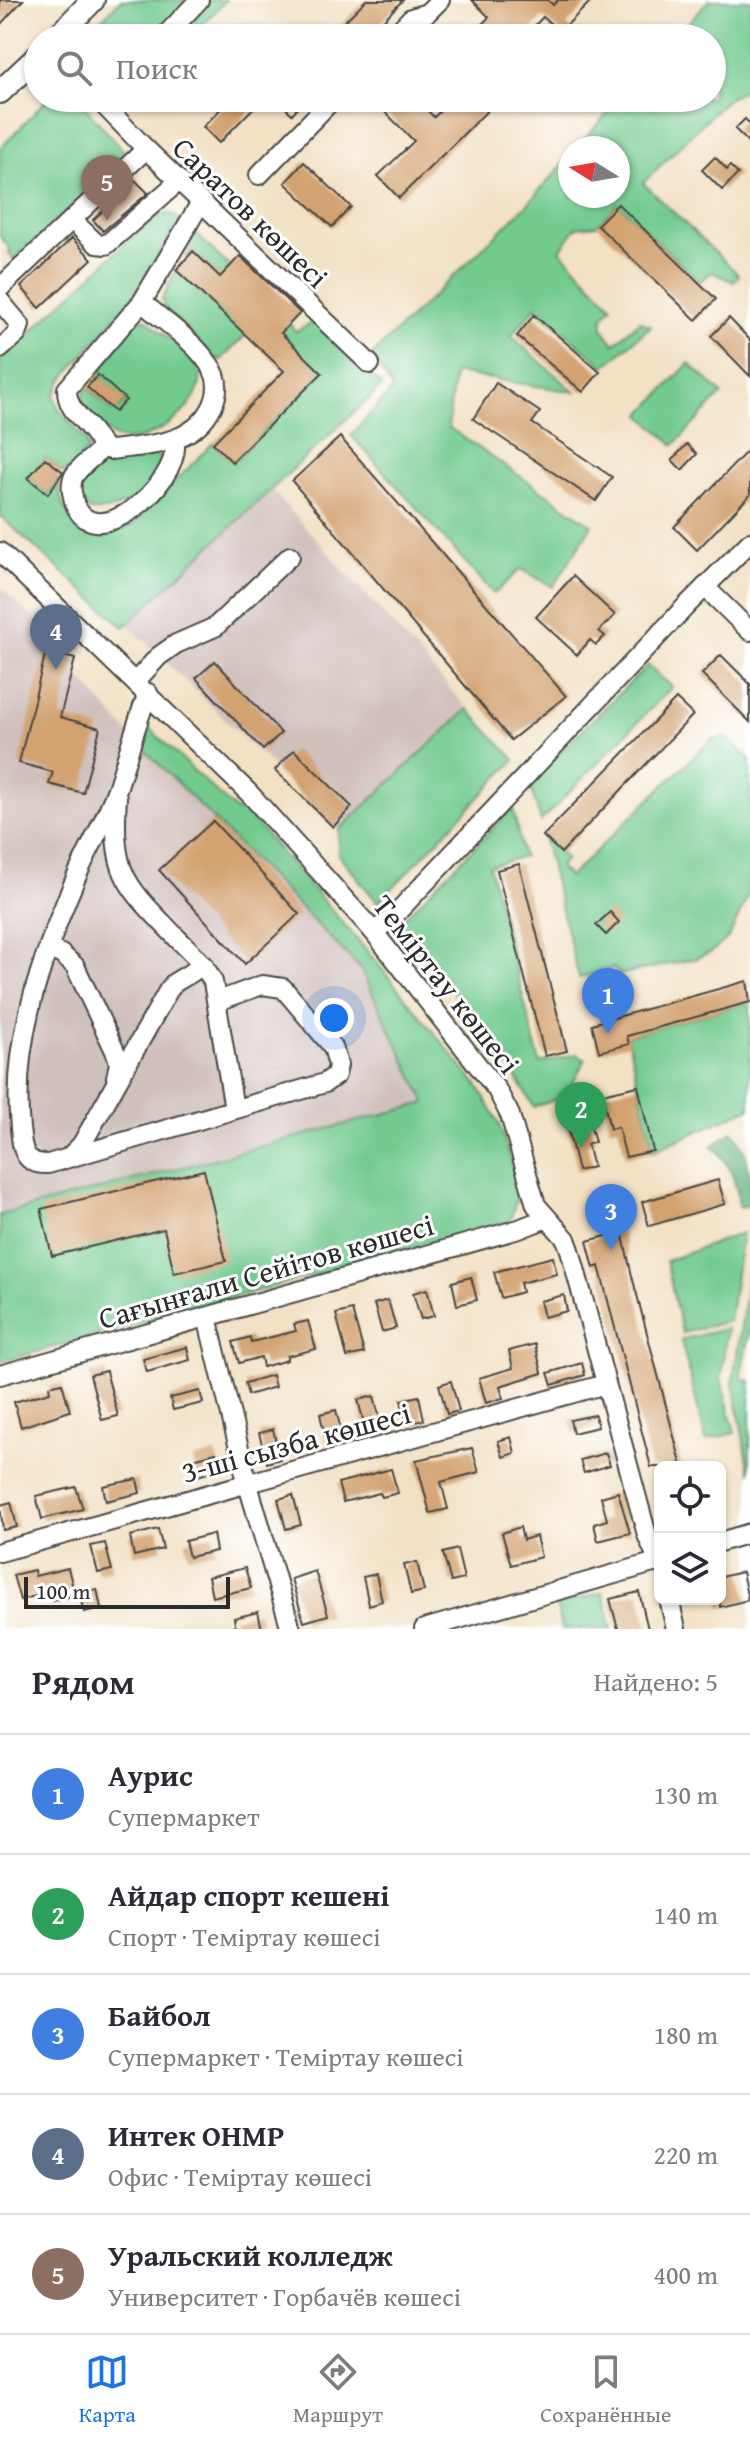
<!DOCTYPE html>
<html lang="ru">
<meta charset="utf-8">
<style>
:root{--surface:#fff;--page:#f2f2f3;--text:#2b2b33;--muted:#7c7c81;--line:#e1e1e2;--accent:#1a73e8}
body{margin:0;font-family:"Gentium Book Plus",serif;background:var(--page);color:var(--text)}
.controls{position:absolute;right:24px;bottom:24px;display:grid;overflow:hidden;border-radius:12px;box-shadow:0 2px 6px #0004}
.controls button{width:72px;height:72px;display:grid;place-items:center;padding:0;border:0;border-bottom:2px solid var(--line);background:var(--surface);color:var(--text);font:40px sans-serif}
.compass{position:absolute;left:558px;top:136px;width:72px;height:72px;border-radius:50%;background:var(--surface);box-shadow:0 2px 6px #0004;rotate:281deg}
.scale{position:absolute;left:24px;bottom:20px;width:206px;box-sizing:border-box;padding-left:8px;border:4px solid #2b2b2b;border-top:0;font-size:22px;line-height:28px;white-space:nowrap;color:#2b2b2b;-webkit-text-stroke:6px #fff;paint-order:stroke}
.you{position:absolute;left:334px;top:1018px;width:28px;height:28px;margin:-20px;border:6px solid #fff;border-radius:50%;background:#1a73e8;box-shadow:0 0 0 12px #1a73e833}
.badge{display:grid;place-items:center;width:52px;height:52px;border-radius:50%;background:var(--accent);color:#fff;font-size:26px;font-weight:700}
.pin{position:absolute;translate:-50% -66px;filter:drop-shadow(0 2px 4px #0008)}
.pin::after{content:'';position:absolute;top:42px;width:28px;height:24px;background:inherit;clip-path:polygon(0 0,100% 0,50% 100%)}
.list{margin:0;padding:0;list-style:none}
h2{display:flex;justify-content:space-between;align-items:center;height:104px;margin:0;padding:0 32px;font-size:34px}
h2 small{font-size:26px;font-weight:400;color:var(--muted)}
.list li{display:grid;grid-template-columns:52px 1fr auto;gap:24px;align-items:center;box-sizing:border-box;height:120px;padding:0 32px;border-top:2px solid var(--line)}
.list b{display:block;font-size:30px;white-space:nowrap}
.list p{margin:0;font-size:26px;white-space:nowrap;color:var(--muted)}
.list em{font-size:26px;font-style:normal;color:var(--muted)}
.icon{flex:none;width:44px;height:44px;fill:none;stroke:currentColor;stroke-width:2;stroke-linecap:round;stroke-linejoin:round}
.map{position:relative;flex:none;width:750px;height:1629px;overflow:hidden}
.search{position:absolute;background:var(--surface);box-shadow:0 2px 6px #0004;left:24px;right:24px;top:24px;height:88px;display:flex;align-items:center;gap:20px;box-sizing:border-box;padding:0 28px;border-radius:44px;color:var(--muted);font-size:30px}
.sheet{height:704px;background:var(--surface)}
nav{display:flex;justify-content:space-around;align-items:center;box-sizing:border-box;height:112px;border-top:2px solid var(--line);background:var(--surface);font-size:22px;color:var(--muted)}
nav a{display:grid;justify-items:center;gap:4px}
nav .on{color:var(--accent)}
.map>svg:first-child{display:block}
.industrial{fill:#d0c0bc}
.green{fill:#72ca8f;stroke:#4e7a5d;stroke-width:2}
.forest{fill:#5dae7a;stroke:#446c52;stroke-width:2}
.building{fill:#d3a26f}
.lines{fill:none;stroke-linecap:round;stroke-linejoin:round}
.minor-casing{stroke:#494642;stroke-width:22}
.major-casing{stroke:#494642;stroke-width:26}
.minor{stroke:#fff;stroke-width:18}
.major{stroke:#fff;stroke-width:22}
.labels{text-anchor:middle;dominant-baseline:central;stroke-width:6;stroke-linejoin:round;paint-order:stroke}
.street-label{font-size:30px;fill:#2b2b2b;stroke:#fff}
</style>
<div class="map">
<svg width="750" height="1629" viewBox="0 0 750 1629">
<rect width="100%" height="100%" fill="#fff"/>
<filter id="ink" filterUnits="userSpaceOnUse"><feTurbulence type="fractalNoise" baseFrequency=".0125" numOctaves="2"/><feDisplacementMap in="SourceGraphic" scale="16" xChannelSelector="R" yChannelSelector="G"/><feConvolveMatrix kernelMatrix="1 2 1 2 8 2 1 2 1" color-interpolation-filters="sRGB"/></filter>
<filter id="wash" filterUnits="userSpaceOnUse"><feTurbulence type="fractalNoise" baseFrequency=".006" numOctaves="4" result="noise"/><feDisplacementMap in="SourceGraphic" scale="32" xChannelSelector="R" yChannelSelector="G"/><feGaussianBlur stdDeviation="1.8" result="paint"/><feColorMatrix in="noise" values="0 0 0 0 0 0 0 0 0 0 0 0 0 0 0 0 0 1.4 0 .05"/><feComposite in="paint" operator="in"/></filter>
<g filter="url(#wash)">
<rect width="100%" height="100%" fill="#f2e1c5"/>
<!-- industrial -->
<g class="industrial">
<path d="M272 490 468 709 339 830 127 624Z"/>
<path d="M0 587 78 660 75 672 131 736 360 968 426 1103 0 1215Z"/>
</g>
<!-- green -->
<g class="green">
<path d="M120 0H226L190 38H83Z"/>
<path d="M709 0H750V86L725 101 643 183 739 275 734 282 712 272 699 282 618 204 597 225 577 227 560 250 612 306 603 317V329L614 344 640 321 651 326 604 367 536 307 511 336 575 392 454 373 448 427 592 525 553 587 521 569 494 594 351 435 393 389 371 356 527 205 570 156V196H618V148H577L621 98H712V38H674Z"/>
<path d="M48 98H77L127 155 14 260 9 254 10 248 0 237V149Z"/>
<path d="M164 214H171L182 221 173 229 134 296 62 380 54 396 59 410 87 442 88 450 65 474 45 458 29 478 48 494 59 480C59 525 93 540 132 525L213 443 233 462 321 373 194 252 184 262 195 233 296 331 317 320 382 386 124 627 0 516V361L154 217Z"/>
<path d="M176 270 246 335 221 360 215 359 164 307 162 299Z"/>
<path d="M144 318C158 329 190 353 198 368 214 401 146 450 117 438 107 434 98 421 90 413 81 404 80 397 87 387L115 412 126 401 98 375 135 321Z"/>
<path d="M689 363 722 394 674 445 641 415Z"/>
<path d="M156 454 160 457C163 489 118 514 90 511L78 496 80 478C105 457 125 458 156 454Z"/>
<path d="M648 665 672 687 541 821 529 783Z"/>
<path d="M468 709 515 760 378 903 338 854 339 830Z"/>
<path d="M145 724 237 812 245 811 367 951 478 1086 499 1124 520 1188 510 1221 0 1362V1215L426 1103 360 968 138 743Z"/>
<path d="M726 737 750 759V882L748 885 750 892 729 937 712 952 694 959 618 975 614 968 579 978 543 836 566 859 559 867 569 877 711 740Z"/>
<path d="M513 808 523 857 489 866 540 1063 577 1054 585 1060 566 1096 534 1107 492 1038 397 925Z"/>
<path d="M750 1002V1108L653 1151 627 1036Z"/>
<path d="M742 1233 729 1321 682 1333 666 1261Z"/>
<path d="M750 1263V1329L740 1378 750 1381V1473L733 1382Z"/>
<path d="M727 1328 721 1379 735 1433 706 1440 681 1340Z"/>
<path d="M603 1592 612 1629H562L556 1605Z"/>
</g>
<!-- forest -->
<path class="forest" d="M733 1131C750 1154 750 1173 750 1204L739 1208C737 1184 731 1163 712 1146Z"/>
<g id="blocks">
<!-- building -->
<g class="building">
<path d="M0 0H23L0 25Z"/>
<path d="M366 0H403L366 38H328Z"/>
<path d="M472 0H548L553 5 558 0H592L567 25 574 32 567 38 543 17 523 38H469L489 17Z"/>
<path d="M231 98H263L219 143 203 127Z"/>
<path d="M275 98H307L292 114Z"/>
<path d="M371 98H415L434 117 454 98H488L494 104 399 198 378 176 414 141Z"/>
<path d="M745 119 750 124V144L735 129Z"/>
<path d="M715 157 727 170 730 166 738 174 722 190 702 170Z"/>
<path d="M304 162 351 207 332 227 285 183Z"/>
<path d="M135 180 148 193 103 231 93 220Z"/>
<path d="M618 204 716 299 696 320 597 225Z"/>
<path d="M72 238 92 259 40 308 21 287Z"/>
<path d="M193 251 220 277 240 256 300 313 281 333 322 373 232 462 213 443 284 371 176 270Z"/>
<path d="M534 315 600 372 583 392 517 336Z"/>
<path d="M729 318 750 340V376L711 336Z"/>
<path d="M98 375 126 400 115 412 87 387Z"/>
<path d="M496 383 540 412 532 423 612 477 596 501 473 419Z"/>
<path d="M340 437 566 696 511 740 292 481Z"/>
<path d="M687 444 697 454 682 470 672 460Z"/>
<path d="M750 448V495L697 550 674 527Z"/>
<path d="M45 458 63 472 48 494 28 478Z"/>
<path d="M573 576 615 615 599 631 605 636 596 645 590 640 577 655 536 617Z"/>
<path d="M46 651 75 659 60 717 100 728 83 793 49 784 53 772 19 763Z"/>
<path d="M721 655 750 684V722L702 674Z"/>
<path d="M215 661 281 733 263 750 196 678Z"/>
<path d="M676 699 693 715 561 853 543 836Z"/>
<path d="M294 750 352 807 333 827 275 770Z"/>
<path d="M213 821 299 914 245 964 159 870Z"/>
<path d="M519 864 567 1051 545 1056 497 870Z"/>
<path d="M610 912 619 922 606 935 596 925Z"/>
<path d="M747 981 750 1002 627 1036 629 1044 599 1052 592 1024Z"/>
<path d="M638 1086 653 1151 626 1157 618 1127 610 1129 602 1094Z"/>
<path d="M580 1118 582 1126 590 1124 595 1142 587 1144 593 1167 578 1171 566 1121Z"/>
<path d="M204 1170 226 1261 174 1273 164 1229 52 1256 41 1209Z"/>
<path d="M718 1180 725 1204 649 1226 642 1202Z"/>
<path d="M622 1232 632 1276 682 1467H651L599 1266 594 1268 587 1241Z"/>
<path d="M553 1257 557 1274 520 1283 522 1292 501 1298 494 1272Z"/>
<path d="M471 1277 477 1300 457 1305 452 1282Z"/>
<path d="M427 1289 434 1316 421 1319 413 1293Z"/>
<path d="M564 1295 567 1311 544 1317 540 1301Z"/>
<path d="M388 1300 396 1328 382 1332 374 1304Z"/>
<path d="M352 1310 364 1353 347 1357 336 1314Z"/>
<path d="M308 1321 316 1349 287 1356V1360L263 1367 261 1357 239 1363 233 1342 250 1337 251 1342 296 1331 294 1324Z"/>
<path d="M535 1344 542 1373 500 1386 503 1398 486 1403 479 1378 513 1368 509 1351Z"/>
<path d="M187 1347 190 1360 147 1372 143 1359Z"/>
<path d="M582 1363 585 1375 552 1385 548 1373Z"/>
<path d="M106 1371 118 1416 102 1420 90 1375Z"/>
<path d="M272 1375 275 1387 248 1395 245 1383Z"/>
<path d="M451 1381 459 1411 447 1414 439 1385Z"/>
<path d="M62 1383 70 1411 21 1427 14 1402 50 1392 49 1386Z"/>
<path d="M200 1391 203 1403 173 1410 170 1398Z"/>
<path d="M374 1396 383 1431 367 1435 358 1400Z"/>
<path d="M419 1396 424 1420 407 1424 401 1400Z"/>
<path d="M336 1410 344 1442 327 1446 320 1414Z"/>
<path d="M595 1415 598 1427 573 1433 570 1420Z"/>
<path d="M273 1429 280 1459 267 1463 259 1433Z"/>
<path d="M511 1437 515 1453 503 1457 498 1441Z"/>
<path d="M472 1448 479 1472 441 1482 448 1509 430 1513 416 1460Z"/>
<path d="M216 1453 220 1470 197 1476 193 1459Z"/>
<path d="M606 1453 610 1465 584 1473 580 1460Z"/>
<path d="M391 1469 398 1493 382 1497 380 1493 343 1502 338 1483Z"/>
<path d="M137 1479 140 1493 106 1501 103 1486Z"/>
<path d="M76 1487 83 1509 42 1519 36 1496Z"/>
<path d="M618 1492 630 1533 598 1541 594 1524 607 1520 601 1497Z"/>
<path d="M293 1495 301 1525 286 1529 278 1499Z"/>
<path d="M11 1502 17 1527 3 1530 0 1505Z"/>
<path d="M520 1527 523 1540 536 1536 541 1557 511 1565 502 1533Z"/>
<path d="M158 1529 163 1549 134 1556 130 1536Z"/>
<path d="M213 1534 216 1551 189 1557 185 1541Z"/>
<path d="M105 1543 112 1570 98 1573 91 1546Z"/>
<path d="M457 1549 464 1579 451 1582 443 1553Z"/>
<path d="M417 1562 424 1591 411 1594 404 1565Z"/>
<path d="M68 1568 75 1595 52 1601 50 1592 20 1600 13 1575 34 1570 35 1576Z"/>
<path d="M245 1568 251 1588 212 1597 208 1577Z"/>
<path d="M315 1571 328 1615 304 1622 291 1579Z"/>
<path d="M742 1572 748 1600 720 1607V1577Z"/>
<path d="M376 1574 382 1601 369 1605 363 1577Z"/>
<path d="M97 1589 101 1608 84 1612 79 1593Z"/>
<path d="M639 1592 648 1629H618L610 1599Z"/>
<path d="M258 1612 262 1629H236L234 1618Z"/>
</g>
</g>
</g>
<g filter="url(#ink)">
<use href="#blocks" fill-opacity="0" stroke="#494642" stroke-width="2"/>
<g class="lines">
<defs>
<g id="minor">
<path d="M163 38 199 0"/>
<path d="M392 38 411 18 427 13 440 0"/>
<path d="M97 98 146 149 370 364"/>
<path d="M259 175 334 98"/>
<path d="M72 220 97 244 106 245 179 181"/>
<path d="M0 288 146 149"/>
<path d="M0 301 20 325 17 334 0 349"/>
<path d="M142 302C164 322 192 339 209 364 219 377 219 391 213 405 194 445 150 445 111 450L103 448C99 442 96 435 91 430 80 416 67 409 67 389L142 302 201 202"/>
<path d="M103 448C94 456 83 464 76 473 70 480 71 489 73 497 87 562 181 486 175 440"/>
<path d="M0 552 250 794 373 931 497 1090 510 1115 536 1205 566 1239 570 1250 647 1535 660 1564"/>
<path d="M705 587 750 631"/>
<path d="M136 681 159 656 176 644 215 627 290 556"/>
<path d="M148 693C136 724 128 755 118 786 107 818 88 849 75 880 42 957 11 1043 20 1128 22 1148 23 1165 48 1164L325 1083 336 1075 338 1065 333 1047 283 988 262 985 218 1001"/>
<path d="M117 797C112 876 124 883 177 938 191 952 205 964 213 982L234 1109"/>
<path d="M373 931 388 922 687 605 750 542"/>
<path d="M48 949 61 954 75 966 116 1053 119 1063 116 1077"/>
<path d="M69 1157 82 1144 168 991 174 983 204 965"/>
<path d="M207 1317 248 1485 291 1629"/>
<path d="M0 1375 519 1229 547 1218"/>
<path d="M720 1542 750 1533"/>
<path d="M0 1552 606 1384"/>
<path d="M669 1599 676 1629"/>
<path d="M424 1629 660 1561"/>
</g>
<g id="major">
<path d="M56 38 93 0"/>
<path d="M0 92 38 56"/>
</g>
</defs>
<!-- minor casing -->
<use href="#minor" class="minor-casing"/>
<!-- major casing -->
<use href="#major" class="major-casing"/>
<!-- minor -->
<use href="#minor" class="minor"/>
<!-- major -->
<use href="#major" class="major"/>
</g>
</g>
<g class="labels">
<!-- street labels -->
<g class="street-label">
<text transform="translate(251 212) rotate(44)">Саратов көшесі</text>
<text transform="translate(447 984) rotate(52)">Теміртау көшесі</text>
<text transform="translate(266 1271) rotate(-16)">Сағынғали Сейітов көшесі</text>
<text transform="translate(296 1442) rotate(-15)">3-ші сызба көшесі</text>
</g>
</g>
</svg>
<div class="controls">
<button><svg class="icon" aria-label="locate" viewBox="0 0 24 24"><circle cx="12" cy="12" r="6"/><path d="M12 2v4M12 18v4M2 12h4M18 12h4"/></svg></button>
<button><svg class="icon" aria-label="layers" viewBox="0 0 24 24"><path d="M12 4l9 5-9 5-9-5zM3 14l9 5 9-5"/></svg></button>
</div>
<svg class="compass" viewBox="-18 -18 36 36"><path d="M0-13l5 13h-10z" fill="#e53935"/><path d="M0 13l5-13h-10z" fill="#7c7c81"/></svg>
<div class="scale">100 m</div>
<div class="you"></div>
<div class="pin badge" style="left:608px;top:1034px;background:#3f7fe0">1</div>
<div class="pin badge" style="left:581px;top:1148px;background:#2e9e5b">2</div>
<div class="pin badge" style="left:611px;top:1250px;background:#3f7fe0">3</div>
<div class="pin badge" style="left:56px;top:670px;background:#5c6f8a">4</div>
<div class="pin badge" style="left:107px;top:221px;background:#8d6e63">5</div>
<div class="search"><svg class="icon" aria-label="search" viewBox="0 0 24 24"><circle cx="10" cy="10" r="6"/><path d="M15 15l6 6"/></svg>Поиск</div>
</div>
<section class="sheet">
<h2>Рядом<small>Найдено: 5</small></h2>
<ul class="list">
<li><span class="badge" style="background:#3f7fe0">1</span><div><b>Аурис</b><p>Супермаркет</p></div><em>130 m</em></li>
<li><span class="badge" style="background:#2e9e5b">2</span><div><b>Айдар спорт кешені</b><p>Спорт · Теміртау көшесі</p></div><em>140 m</em></li>
<li><span class="badge" style="background:#3f7fe0">3</span><div><b>Байбол</b><p>Супермаркет · Теміртау көшесі</p></div><em>180 m</em></li>
<li><span class="badge" style="background:#5c6f8a">4</span><div><b>Интек ОНМР</b><p>Офис · Теміртау көшесі</p></div><em>220 m</em></li>
<li><span class="badge" style="background:#8d6e63">5</span><div><b>Уральский колледж</b><p>Университет · Горбачёв көшесі</p></div><em>400 m</em></li>
</ul>
</section>
<nav>
<a class="on"><svg class="icon" aria-label="map" viewBox="0 0 24 24"><path d="M3 6l6-2 6 2 6-2v14l-6 2-6-2-6 2zM9 4v14M15 6v14"/></svg>Карта</a>
<a><svg class="icon" aria-label="directions" viewBox="0 0 24 24"><path d="M12 3l9 9-9 9-9-9zM9 14v-3h6M13 9l2 2-2 2"/></svg>Маршрут</a>
<a><svg class="icon" aria-label="saved" viewBox="0 0 24 24"><path d="M7 4h10v16l-5-4-5 4z"/></svg>Сохранённые</a>
</nav>
